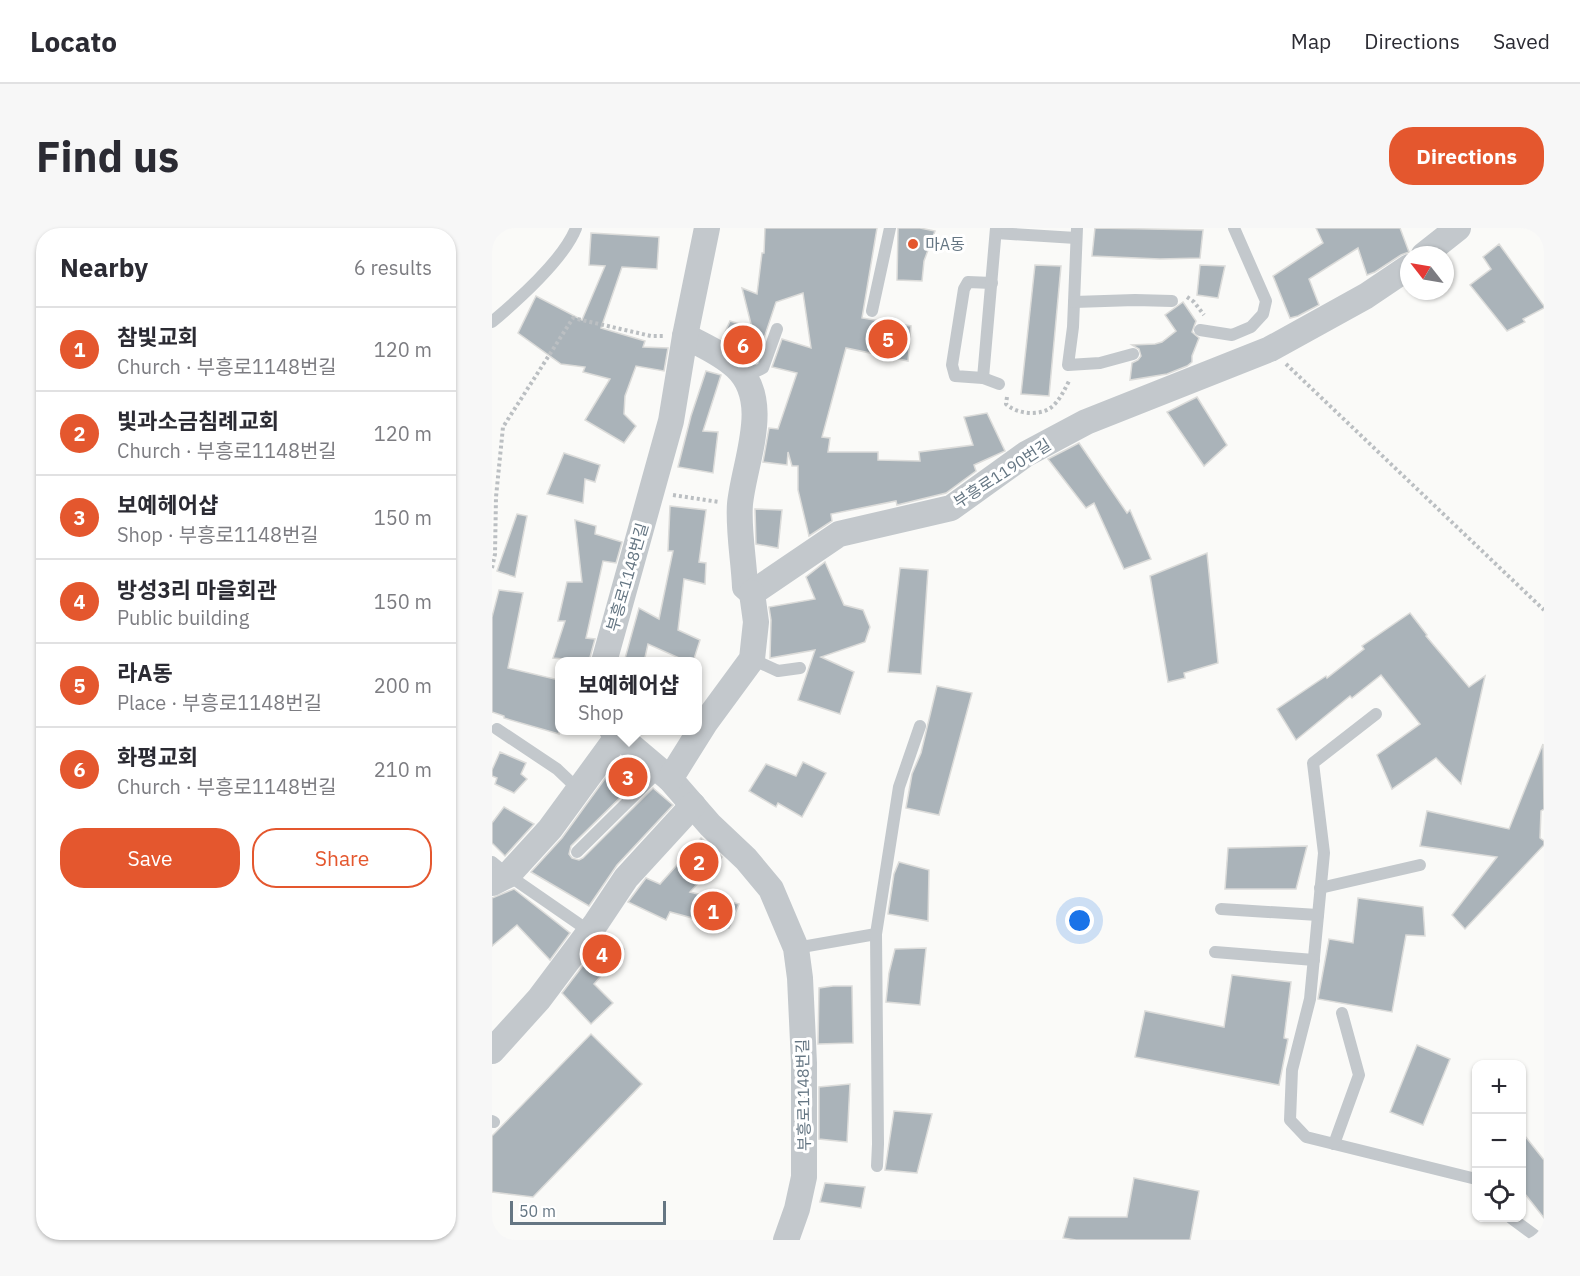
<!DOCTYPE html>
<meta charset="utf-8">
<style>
:root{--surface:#fff;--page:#f7f7f7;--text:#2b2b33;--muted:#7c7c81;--line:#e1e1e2;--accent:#e4572e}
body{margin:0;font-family:"IBM Plex Sans","Noto Sans KR",sans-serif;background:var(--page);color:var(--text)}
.controls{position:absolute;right:18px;bottom:18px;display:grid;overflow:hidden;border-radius:12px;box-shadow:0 2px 4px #0004}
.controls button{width:54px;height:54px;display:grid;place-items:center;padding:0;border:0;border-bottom:2px solid var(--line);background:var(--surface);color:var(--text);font:30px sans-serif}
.compass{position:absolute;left:908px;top:18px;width:54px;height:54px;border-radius:50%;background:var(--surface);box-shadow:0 2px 4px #0004;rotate:301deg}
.scale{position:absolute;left:18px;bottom:15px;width:156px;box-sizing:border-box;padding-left:6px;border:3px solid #657683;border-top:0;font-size:16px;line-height:21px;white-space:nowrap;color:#657683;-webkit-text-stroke:4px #fff;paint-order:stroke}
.you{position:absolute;left:588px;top:693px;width:21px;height:21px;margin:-15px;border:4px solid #fff;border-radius:50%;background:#1a73e8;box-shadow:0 0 0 9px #1a73e833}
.badge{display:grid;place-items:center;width:39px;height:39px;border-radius:50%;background:var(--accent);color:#fff;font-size:20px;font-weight:700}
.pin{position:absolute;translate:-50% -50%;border:3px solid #fff;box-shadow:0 2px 6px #0006}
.popup{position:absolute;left:63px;top:429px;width:147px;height:78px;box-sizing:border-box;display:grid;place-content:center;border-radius:12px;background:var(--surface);filter:drop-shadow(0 2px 4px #0005);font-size:20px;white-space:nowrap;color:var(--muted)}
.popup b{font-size:22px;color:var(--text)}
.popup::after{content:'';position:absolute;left:50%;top:100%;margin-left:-12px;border:12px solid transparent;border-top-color:var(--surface)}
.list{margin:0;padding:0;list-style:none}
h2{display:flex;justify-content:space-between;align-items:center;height:78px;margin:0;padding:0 24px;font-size:26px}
h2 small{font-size:20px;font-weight:400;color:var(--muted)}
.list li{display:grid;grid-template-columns:39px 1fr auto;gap:18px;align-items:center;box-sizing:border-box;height:84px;padding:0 24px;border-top:2px solid var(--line)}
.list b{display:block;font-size:22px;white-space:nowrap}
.list p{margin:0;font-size:20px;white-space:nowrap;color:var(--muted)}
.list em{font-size:20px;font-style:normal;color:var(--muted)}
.actions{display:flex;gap:12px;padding:18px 24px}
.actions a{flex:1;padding:14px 0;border:2px solid var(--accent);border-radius:24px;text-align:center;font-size:21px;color:var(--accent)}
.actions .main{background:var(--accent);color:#fff}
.icon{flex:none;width:33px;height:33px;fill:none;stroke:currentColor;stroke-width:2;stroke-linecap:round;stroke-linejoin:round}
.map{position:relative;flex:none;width:1052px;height:1012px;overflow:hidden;border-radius:24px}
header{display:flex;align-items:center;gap:36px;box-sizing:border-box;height:84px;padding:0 30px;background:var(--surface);border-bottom:2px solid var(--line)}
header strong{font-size:28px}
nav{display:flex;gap:33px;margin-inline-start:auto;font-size:21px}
.intro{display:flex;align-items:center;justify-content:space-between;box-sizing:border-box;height:144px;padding:0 36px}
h1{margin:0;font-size:42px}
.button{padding:15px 27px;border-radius:24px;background:var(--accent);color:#fff;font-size:21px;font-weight:700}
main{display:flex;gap:36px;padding:0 36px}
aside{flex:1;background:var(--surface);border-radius:24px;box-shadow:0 2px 4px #0004}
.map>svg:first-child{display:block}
.building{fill:#aab3b9;stroke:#dcdcda;stroke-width:1.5}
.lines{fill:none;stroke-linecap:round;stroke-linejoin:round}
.path{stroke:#bbbfc2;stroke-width:4;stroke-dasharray:3 3;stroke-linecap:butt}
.lane{stroke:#c3c8cc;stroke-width:12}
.street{stroke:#c3c8cc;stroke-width:26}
.poi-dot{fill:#e4572e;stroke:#fff;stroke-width:2}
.labels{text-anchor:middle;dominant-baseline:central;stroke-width:6;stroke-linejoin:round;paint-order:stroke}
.poi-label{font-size:16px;fill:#657683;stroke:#fff;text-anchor:start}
.street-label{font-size:16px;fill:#657683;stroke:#fff}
</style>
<header>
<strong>Locato</strong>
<nav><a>Map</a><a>Directions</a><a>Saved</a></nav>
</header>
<div class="intro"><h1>Find us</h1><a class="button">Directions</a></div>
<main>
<aside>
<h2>Nearby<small>6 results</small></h2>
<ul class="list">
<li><span class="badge">1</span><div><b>참빛교회</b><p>Church · 부흥로1148번길</p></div><em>120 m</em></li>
<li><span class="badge">2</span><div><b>빛과소금침례교회</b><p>Church · 부흥로1148번길</p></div><em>120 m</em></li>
<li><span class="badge">3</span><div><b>보예헤어샵</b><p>Shop · 부흥로1148번길</p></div><em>150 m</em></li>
<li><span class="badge">4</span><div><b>방성3리 마을회관</b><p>Public building</p></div><em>150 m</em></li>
<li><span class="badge">5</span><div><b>라A동</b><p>Place · 부흥로1148번길</p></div><em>200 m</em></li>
<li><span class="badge">6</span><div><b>화평교회</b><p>Church · 부흥로1148번길</p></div><em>210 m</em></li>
</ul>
<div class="actions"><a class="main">Save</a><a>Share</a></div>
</aside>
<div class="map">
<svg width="1052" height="1012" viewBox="0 0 1052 1012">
<rect width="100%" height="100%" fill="#fafaf8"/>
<!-- building -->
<g class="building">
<path d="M273 0H385L370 90 419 98 416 133 354 120 330 209 338 210 336 224H386V232L428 233 427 224 481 217 472 189 495 185 513 223 482 237 484 243 454 265 405 277 404 273 339 286 340 293 317 308 306 262V238H300L296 224 295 237 271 234 277 200 286 201 305 145 280 139 290 111 319 120 311 65 284 74 264 134H259L248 123 230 111 238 93 260 100 250 60 265 66 270 25H272Z"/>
<path d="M406 0H428L443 3 432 33 430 53 405 52Z"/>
<path d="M603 0 711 2 708 30 668 31 600 28Z"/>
<path d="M824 0H908L917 24 909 27 883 44 875 47 866 20 817 51 827 77 806 88 798 90 781 48 831 15Z"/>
<path d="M99 5 167 9 165 41 130 39 109 100 153 113 151 119 176 120 172 143 144 138 133 168 132 186 144 198 132 215 93 192 118 151 91 144 93 139 69 136 26 105 44 68 90 92 113 38 97 37Z"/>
<path d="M1007 16 1052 78V80L1031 91 1033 94 1015 103 978 57 999 41 991 29Z"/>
<path d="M543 37 569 38 557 168 529 166Z"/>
<path d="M708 37 733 38 726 70 705 67Z"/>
<path d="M691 74 704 93 700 104 707 110 700 128V134L695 138 675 146 638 152 640 135 646 132 649 128 647 121 640 117 663 116 670 114 684 103 673 87Z"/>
<path d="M214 143 229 147 211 203 226 204 221 245 186 239 199 188Z"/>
<path d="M705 169 735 217 712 238 675 184Z"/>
<path d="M587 215 635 285 638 282 659 331 632 341 602 275 594 280 556 231Z"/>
<path d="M72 225 108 237 103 254 93 251 91 275 55 266Z"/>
<path d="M178 278 214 282 207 334 214 335 213 356 192 351 186 402 208 412 201 434H196L156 416 152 434H132L147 380 167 391 181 323H176Z"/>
<path d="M263 281 290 282 286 320 264 316Z"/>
<path d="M25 286 35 288 23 349 5 343Z"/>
<path d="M83 292 104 298 103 306 130 314 124 335 111 333 94 410 103 411 97 433 61 430 73 393H66L75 354H90Z"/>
<path d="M715 325 726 435 692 445 693 450 676 454 658 348Z"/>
<path d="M333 334 352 377 371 382 378 399 373 414 329 429 362 444 348 486 306 472 323 422 278 430 279 392 277 379 323 371 314 349Z"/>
<path d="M408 340 436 342 429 446 396 444Z"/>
<path d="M7 362 31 365 16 440 67 452V506L12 490V488L0 484V389Z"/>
<path d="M918 385 935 407 934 408 977 459 993 448 969 556 944 530 900 561 885 527 928 496 889 447 860 470 858 468 804 512 785 481 834 448 835 450 872 421 870 418Z"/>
<path d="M445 458 480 465 447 587 414 580 420 546 429 525Z"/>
<path d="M1051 516 1052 581 1049 583 1048 610 1052 613V617L973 701 960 687 1005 629 928 618 935 583 1017 601Z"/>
<path d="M8 524 34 535 29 546 35 551 22 565 3 556 5 550 0 548V542Z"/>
<path d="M125 534 147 551 79 618 77 626 80 630 87 632 91 630 161 560 181 577 125 637 97 678 39 644 70 610Z"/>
<path d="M311 534 334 545 310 589 286 575 284 579 257 563 274 536 304 548Z"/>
<path d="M12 579 42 596 13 628 0 615V595Z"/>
<path d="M209 610 230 629 198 664 247 676 237 700 178 684 174 692 136 674 154 650 168 656Z"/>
<path d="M815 618 804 661H733L736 620Z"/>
<path d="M407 634 437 642 436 693 396 686 402 646Z"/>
<path d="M22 661 78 705 58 732 25 697 0 718V670Z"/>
<path d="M866 670 931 679 933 708 914 707 900 784 826 771 837 711 861 715Z"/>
<path d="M115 706 132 721 102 756 121 775 99 796 70 765Z"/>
<path d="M434 720 428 777 394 774 397 745 403 721Z"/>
<path d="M740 747 799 754 792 810 796 811 787 857 643 829 653 783 732 799Z"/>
<path d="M341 758H360L361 815 326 816 327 760Z"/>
<path d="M99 806 150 856 41 969 0 964V908Z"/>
<path d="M925 817 958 831 931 897 898 884Z"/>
<path d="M358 856 355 914 327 911V859Z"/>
<path d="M402 883 440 886 425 945 393 942Z"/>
<path d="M1029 903 1052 932V990L1029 961Z"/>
<path d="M642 950 707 963 698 1012H584L571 1010 577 989H635Z"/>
<path d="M333 955 373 959 369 980 328 974Z"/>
</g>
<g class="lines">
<!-- path -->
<g class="path">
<path d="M695 69 702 74 712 87"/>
<path d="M794 136 1052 382"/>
<path d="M515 169 514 176C524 186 549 189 561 178 568 171 572 163 577 153"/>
<path d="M181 267 227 274"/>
<path d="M0 340 3 326 4 269 11 199 81 90 159 108H171"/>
</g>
<!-- lane -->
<g class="lane">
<path d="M585 0 581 99 576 137 608 135 641 126"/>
<path d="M504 5 584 10"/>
<path d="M500 55 476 54 472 61 460 137 463 148 491 150 507 156"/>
<path d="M582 74 643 72 680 73"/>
<path d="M380 83 398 0"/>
<path d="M0 94C26 72 72 31 84 0"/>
<path d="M708 102 740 107 759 99 771 86 774 73 742 0"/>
<path d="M247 140 265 143 271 140 285 101"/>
<path d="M491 150 504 0"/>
<path d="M260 431 286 443 308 440"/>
<path d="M884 486 821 535 832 625 818 771 800 842 798 892 814 909 984 951"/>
<path d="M5 501 65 541 87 562"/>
<path d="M85 624 168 542"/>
<path d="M0 634 16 647 97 703"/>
<path d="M828 660 928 637"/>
<path d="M729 681 826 687"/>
<path d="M304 720 384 706"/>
<path d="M723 724 822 732"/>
<path d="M0 893 2 894"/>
<path d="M842 916 867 847 850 785"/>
<path d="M385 938 386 916 384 706 407 559 428 498"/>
<path d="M1019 990 1049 1012"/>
</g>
<!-- street -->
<g class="street">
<path d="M932 27 966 0"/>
<path d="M193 108C210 117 229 125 244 139 281 173 252 234 248 276 246 302 252 333 253 359L260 365"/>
<path d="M260 365 347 306 459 280 534 226 594 194 778 121 874 68 917 39"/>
<path d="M112 434 179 193 193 108 215 0"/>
<path d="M120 502 178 551 218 597 254 631 279 661 304 720 308 750 312 835V949L305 981 294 1012"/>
<path d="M178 551 213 495 260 431 264 394 260 365"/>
<path d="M0 655 16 647 58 601 126 508"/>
<path d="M0 823 47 771 104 695 134 650 201 577"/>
</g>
</g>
<!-- markers -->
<circle class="poi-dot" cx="421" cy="16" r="6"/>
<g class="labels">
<!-- poi labels -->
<g class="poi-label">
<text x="433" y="16">마A동</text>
</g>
<!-- street labels -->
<g class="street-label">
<text transform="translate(510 245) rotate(-33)">부흥로1190번길</text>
<text transform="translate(135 349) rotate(-74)">부흥로1148번길</text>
<text transform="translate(311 867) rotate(-91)">부흥로1148번길</text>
</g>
</g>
</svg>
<div class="controls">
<button>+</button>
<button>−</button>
<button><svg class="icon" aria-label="locate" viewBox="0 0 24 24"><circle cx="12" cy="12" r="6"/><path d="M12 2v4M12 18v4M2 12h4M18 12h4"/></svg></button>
</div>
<svg class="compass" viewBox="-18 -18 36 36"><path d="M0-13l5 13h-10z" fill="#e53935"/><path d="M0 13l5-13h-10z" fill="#7c7c81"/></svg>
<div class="scale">50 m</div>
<div class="you"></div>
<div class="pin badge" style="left:221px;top:683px">1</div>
<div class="pin badge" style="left:207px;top:634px">2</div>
<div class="pin badge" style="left:136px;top:549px">3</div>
<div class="popup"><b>보예헤어샵</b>Shop</div>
<div class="pin badge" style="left:110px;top:726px">4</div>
<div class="pin badge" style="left:396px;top:111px">5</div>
<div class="pin badge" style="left:251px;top:117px">6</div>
</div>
</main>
